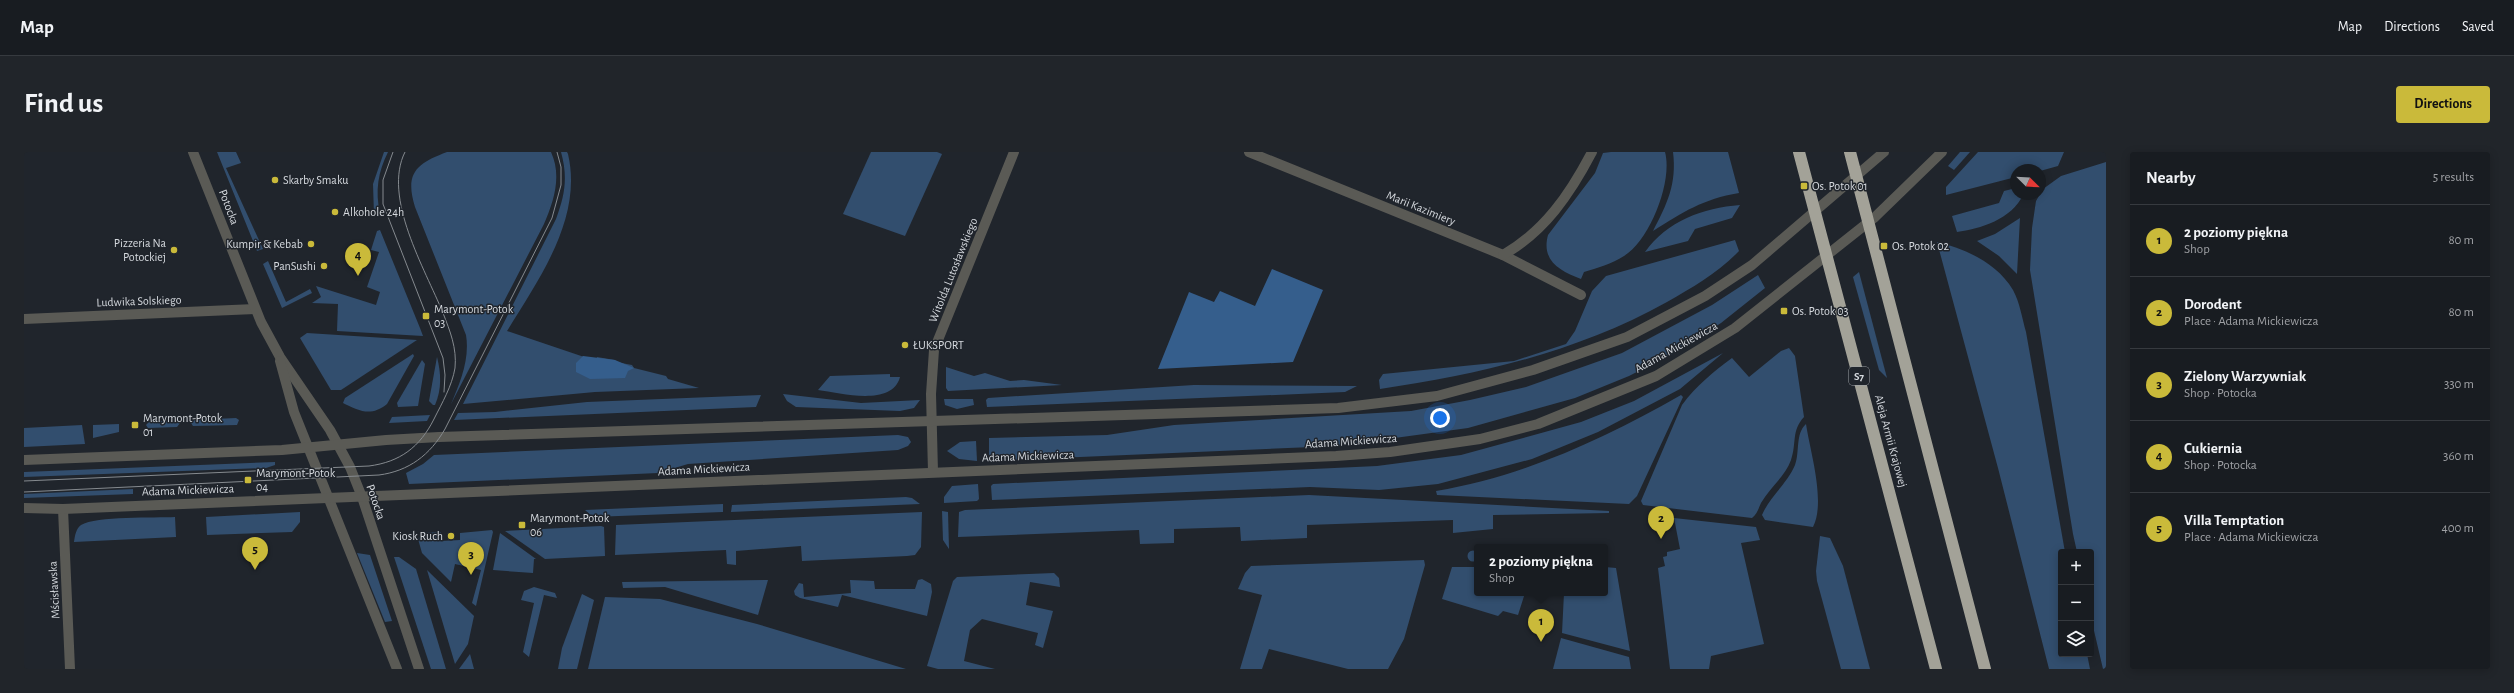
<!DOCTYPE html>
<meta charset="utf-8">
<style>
:root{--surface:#181c21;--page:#21252a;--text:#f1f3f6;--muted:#9fa1a5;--line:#363a3f;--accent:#caba3a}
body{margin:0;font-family:"Alegreya Sans",sans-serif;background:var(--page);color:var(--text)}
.controls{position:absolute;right:12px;bottom:12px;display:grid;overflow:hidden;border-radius:4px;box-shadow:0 2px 10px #0003}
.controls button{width:36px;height:36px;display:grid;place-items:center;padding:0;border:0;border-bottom:1px solid var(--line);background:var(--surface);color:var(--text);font:20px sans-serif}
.compass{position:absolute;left:1986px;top:12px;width:36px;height:36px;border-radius:50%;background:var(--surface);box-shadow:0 2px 10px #0003;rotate:114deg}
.you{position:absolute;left:1416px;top:266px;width:14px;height:14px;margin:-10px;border:3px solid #fff;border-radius:50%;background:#1a73e8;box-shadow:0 0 0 6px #1a73e833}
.badge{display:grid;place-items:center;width:26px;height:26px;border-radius:50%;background:var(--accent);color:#111;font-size:13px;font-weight:700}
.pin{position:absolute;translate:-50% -33px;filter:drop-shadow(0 1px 2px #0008)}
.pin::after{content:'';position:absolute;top:21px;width:14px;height:12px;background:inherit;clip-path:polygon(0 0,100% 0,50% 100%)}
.popup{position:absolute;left:1450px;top:392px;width:134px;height:52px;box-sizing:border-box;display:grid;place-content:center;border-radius:4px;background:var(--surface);filter:drop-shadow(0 1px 3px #0005);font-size:13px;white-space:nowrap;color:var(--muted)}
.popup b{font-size:15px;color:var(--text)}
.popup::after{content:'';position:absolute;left:50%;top:100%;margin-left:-8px;border:8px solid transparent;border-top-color:var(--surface)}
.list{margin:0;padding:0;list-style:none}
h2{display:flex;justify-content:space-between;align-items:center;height:52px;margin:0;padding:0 16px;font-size:17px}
h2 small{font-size:13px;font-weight:400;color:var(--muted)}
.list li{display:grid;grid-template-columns:26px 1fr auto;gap:12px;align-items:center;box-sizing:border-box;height:72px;padding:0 16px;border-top:1px solid var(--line)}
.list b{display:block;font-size:15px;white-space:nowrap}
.list p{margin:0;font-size:13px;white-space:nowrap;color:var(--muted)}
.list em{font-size:13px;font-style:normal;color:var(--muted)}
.icon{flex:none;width:22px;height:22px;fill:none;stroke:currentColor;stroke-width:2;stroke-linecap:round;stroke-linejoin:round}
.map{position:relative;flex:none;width:2082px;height:517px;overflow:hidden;border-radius:4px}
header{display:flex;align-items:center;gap:24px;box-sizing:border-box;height:56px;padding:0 20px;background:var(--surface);border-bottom:1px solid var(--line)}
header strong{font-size:19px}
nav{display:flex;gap:22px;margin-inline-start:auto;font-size:14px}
.intro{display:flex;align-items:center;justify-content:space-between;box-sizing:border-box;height:96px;padding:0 24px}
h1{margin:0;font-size:28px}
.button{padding:10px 18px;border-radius:4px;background:var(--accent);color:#111;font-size:14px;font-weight:700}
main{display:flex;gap:24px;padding:0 24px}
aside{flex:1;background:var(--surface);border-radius:4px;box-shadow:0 2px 10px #0003}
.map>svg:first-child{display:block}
.green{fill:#324e6e}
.forest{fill:#355e8c}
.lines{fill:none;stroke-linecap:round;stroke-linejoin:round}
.minor{stroke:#5a5a55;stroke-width:10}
.tertiary{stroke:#5a5a55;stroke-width:10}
.motorway{stroke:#a3a298;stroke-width:12}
.tram{stroke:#858a8f;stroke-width:1}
.poi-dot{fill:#caba3a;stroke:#20252c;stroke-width:1.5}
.labels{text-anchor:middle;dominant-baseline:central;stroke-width:3;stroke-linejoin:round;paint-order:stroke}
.shield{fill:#20252c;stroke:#9fa4a9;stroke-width:1}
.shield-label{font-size:11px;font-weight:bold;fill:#d6dadf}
.poi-label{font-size:12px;fill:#d6dadf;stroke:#20252c;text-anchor:start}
.street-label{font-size:12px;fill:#d6dadf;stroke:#20252c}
</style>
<header>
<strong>Map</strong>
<nav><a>Map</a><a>Directions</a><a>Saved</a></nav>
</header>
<div class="intro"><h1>Find us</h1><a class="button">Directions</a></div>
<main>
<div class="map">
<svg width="2082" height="517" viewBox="0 0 2082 517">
<rect width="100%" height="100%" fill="#20252c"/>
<!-- green -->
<g class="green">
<path d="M193 0H212L217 11 202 16 239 97 233 99Z"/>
<path d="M360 0H364C354 20 351 39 356 61L350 63 349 32Z"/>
<path d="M423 0H527C538 24 530 49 520 72L427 252C436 231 446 207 442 183L391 55C380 20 394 11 423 0Z"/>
<path d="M537 0H543L544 2C559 66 515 127 483 179L572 209 573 205 591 208 592 210 608 213 610 216 642 224 644 227 675 236 571 240 439 252 532 67C541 43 544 25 537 0Z"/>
<path d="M847 0H913L918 2 881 84 819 62Z"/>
<path d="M1587 0H1641C1649 29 1626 88 1600 104 1588 112 1573 116 1560 120L1557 127C1536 119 1517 109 1524 83L1571 21 1579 1Z"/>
<path d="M1649 0H1704L1715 41C1679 47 1659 60 1629 79 1643 52 1653 32 1649 0Z"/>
<path d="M1936 0H1946L1930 18 1924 14Z"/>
<path d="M1954 0H2040L2034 14 2016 19 1992 18V25L1922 43V35Z"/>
<path d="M2082 10V517H2079L2067 466V400H2053L2049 382 2006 118 2008 76 2012 49 2019 37 2037 24Z"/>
<path d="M1992 36V42L1999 43C1988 67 1956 77 1933 80L1928 64 1975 51 1980 39Z"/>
<path d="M1716 53 1708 66 1671 77 1664 89 1621 100C1643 69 1679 56 1716 53Z"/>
<path d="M1996 66 1993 122 1975 104 1953 89 1971 82Z"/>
<path d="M356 78 396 176 399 184 313 179 314 152 288 151 297 145 292 134 352 153 356 140 343 135 355 100 347 98 353 79Z"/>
<path d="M1711 88 1715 99C1694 121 1669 135 1643 150 1553 200 1457 222 1356 237L1355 228 1359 222 1490 209 1542 192 1551 179 1568 139 1582 124Z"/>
<path d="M1913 90C1942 97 1973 111 1989 138 1996 151 1998 166 2002 180L2041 400H2037V502H2063L2066 517H2025L1974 316Z"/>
<path d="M244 109 262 150 286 137 288 141 258 156 239 112Z"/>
<path d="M1835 120 1863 226 1855 218 1829 125Z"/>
<path d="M1734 123 1741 136 1697 171 1648 202 1605 224 1551 246 1444 276 1312 294 965 309V286L1083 283 1150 273 1387 259 1446 248 1502 235 1598 201 1688 153Z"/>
<path d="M283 181 393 188 317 238H307L276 186Z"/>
<path d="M1765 196 1771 204 1780 265C1767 279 1773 291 1767 308 1761 325 1746 335 1737 351 1734 357 1734 361 1728 366L1619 353 1617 349 1658 253C1672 234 1689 220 1708 206L1725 225 1757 199Z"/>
<path d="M1699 201 1656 237 1574 280 1508 307 1414 332 1355 338 1286 335 968 348 967 334 969 332 1353 314 1437 303 1557 270 1610 249Z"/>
<path d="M389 202 390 204 363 252C347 265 335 259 319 251L321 246Z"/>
<path d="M413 205C417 221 418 237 411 253H409L405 249Z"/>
<path d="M398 208 401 212 394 254 374 255 373 251Z"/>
<path d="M922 215 950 224 961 221 986 229 1000 228 1038 233 924 239 922 236Z"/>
<path d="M866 222V225H876C868 255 817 241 794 238L806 224Z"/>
<path d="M1170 233 1333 234 1321 240 963 255 962 248 964 246Z"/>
<path d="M759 242 837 251 896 248 890 256 876 259 772 255 763 249Z"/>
<path d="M737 243 732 255 430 268 434 261 471 260 563 250Z"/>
<path d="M1657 243 1659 245 1613 344 1605 352 1413 343 1412 339C1500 324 1580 287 1657 243Z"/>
<path d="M920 247H949L950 253 933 257 921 253Z"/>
<path d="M406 263 403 269 365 271 368 265Z"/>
<path d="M212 266 215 268 213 273 169 274 167 271 169 268Z"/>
<path d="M153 268 156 271 153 275 124 276 122 273 125 270Z"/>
<path d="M95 272V280L69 286V273Z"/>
<path d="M1782 272C1786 299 1802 350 1789 375L1741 368 1738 363C1746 344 1763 332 1771 313 1776 300 1771 282 1782 272Z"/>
<path d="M58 273 61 292 0 295V276Z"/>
<path d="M874 283 884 285 887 290 884 294 874 298 664 312 634 321 385 332 382 321 399 312 410 303Z"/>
<path d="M952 289 953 309 935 307 923 299 936 290Z"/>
<path d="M251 310V313L242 316 0 325V320Z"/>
<path d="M954 332 955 347 953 349 920 351V345L928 334Z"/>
<path d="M109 337V342L0 346V342Z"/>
<path d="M1285 343 1585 359V361L1469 363V377L1429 381V368L1283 373V386L1217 389 1216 375 1150 377V391L1116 392 1115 378 934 385 935 360 941 358Z"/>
<path d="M882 345 888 346 896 352 707 360 708 353Z"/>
<path d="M699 352V360L569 365 561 358Z"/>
<path d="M918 359 924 360 925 397 919 388Z"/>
<path d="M276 360V370L268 380 183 383 182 365Z"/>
<path d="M898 360 897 395 891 403 883 404 778 409 777 394 712 399V413L703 412 702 398 591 403 592 373Z"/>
<path d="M151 365 152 385 50 390C51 383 52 377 57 373 72 364 131 366 151 365Z"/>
<path d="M1650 366 1732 375 1736 388 1717 391 1740 492 1687 504 1685 517H1646L1634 416 1641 414 1639 405 1643 404V400L1656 397Z"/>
<path d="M577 374 580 375 581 404 521 407 481 379Z"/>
<path d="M468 378 469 380 452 454 448 451 457 418 431 412 427 430 398 401 394 387 400 381 417 380V389L436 388V381Z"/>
<path d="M476 381 512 407H510L509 421 469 418Z"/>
<path d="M1796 384 1806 386 1819 414 1846 517H1817L1793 429 1792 419Z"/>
<circle cx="1449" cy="404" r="5.5"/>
<path d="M333 401 346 403 368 469 361 470Z"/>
<path d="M370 405H375L392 417 422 517H407Z"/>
<path d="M1400 408 1401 413 1380 487 1364 517H1324L1245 497 1238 517H1216L1238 443 1214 437 1221 421 1227 414Z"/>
<path d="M1428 415H1453V441H1501L1494 463 1479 459 1474 464 1418 447Z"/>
<path d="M1581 415 1592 416 1606 499 1538 481 1540 441H1581Z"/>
<path d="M403 418 450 464 444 492 431 512Z"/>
<path d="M1030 421 1035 426 1036 435 1006 430 1002 453 1029 459 1019 496 1011 493 1014 481 958 467 946 478 940 509 971 517H914L903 514 929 429 933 425Z"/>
<path d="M898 427 907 432 908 440 903 464 818 443 814 455 776 446 771 443 770 439 775 431 779 432 780 445 827 441 826 428 850 429 851 437H891L894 428Z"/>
<path d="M744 428 734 463 641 435 599 436 598 430Z"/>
<path d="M510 435 531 441 533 446 520 443 505 505 499 500 510 451 497 448 500 439Z"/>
<path d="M558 442 570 448 553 517H534L538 496Z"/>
<path d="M581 445 636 447 733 472 882 517H564Z"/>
<path d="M1537 486 1605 505 1607 517H1529Z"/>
<path d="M446 502 450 517H435Z"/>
</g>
<!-- forest -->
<g class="forest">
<path d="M1248 117 1299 138 1269 210 1134 217 1165 140 1190 150 1196 139 1231 154Z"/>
<path d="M559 204 591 208 610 216 604 219 601 226 566 227 552 220V211Z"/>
</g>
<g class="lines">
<!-- minor -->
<g class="minor">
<path d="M1225 0 1479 103 1557 143"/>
<path d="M1479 103C1521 79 1546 42 1568 0"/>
<path d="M0 167 231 157"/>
<path d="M909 320 907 242 910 198 990 0"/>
<path d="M39 357 46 517"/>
</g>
<!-- tertiary -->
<g class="tertiary">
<path d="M169 0 237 170 256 205 306 278 326 315 338 345 395 517"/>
<path d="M256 209 270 260 373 517"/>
<path d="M0 308 258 298 362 288 415 285 1314 256 1413 244 1509 218 1603 185 1681 144 1728 113 1860 0"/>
<path d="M0 356 39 357 1312 304 1366 300 1456 287 1514 272 1632 224 1711 176 1851 65 1918 0"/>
</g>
<!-- motorway -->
<g class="motorway">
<path d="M1775 0 1912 517"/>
<path d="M1826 0 1961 517"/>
</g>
<!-- tram -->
<g class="tram">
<path d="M369 0 359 28V52L419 206 421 223 420 240"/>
<path d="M0 329 345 314C376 310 396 295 410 267 418 251 428 234 431 216 433 196 426 179 419 161 401 117 358 45 381 0"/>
<path d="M0 340 355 323C385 319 406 303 421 277L528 66 537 33V15L533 0"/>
</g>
</g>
<!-- markers -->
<g class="poi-dot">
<circle cx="251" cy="28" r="4"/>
<rect x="1776" y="30" width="8" height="8" rx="2"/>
<circle cx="311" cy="60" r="4"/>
<circle cx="287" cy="92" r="4"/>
<rect x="1856" y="90" width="8" height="8" rx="2"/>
<circle cx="150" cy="98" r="4"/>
<circle cx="300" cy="114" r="4"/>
<rect x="1756" y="155" width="8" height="8" rx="2"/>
<rect x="398" y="160" width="8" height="8" rx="2"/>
<circle cx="881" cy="193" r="4"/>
<rect x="107" y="269" width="8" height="8" rx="2"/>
<rect x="220" y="324" width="8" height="8" rx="2"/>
<rect x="494" y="369" width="8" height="8" rx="2"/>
<circle cx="427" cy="384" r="4"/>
</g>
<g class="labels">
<!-- shield labels -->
<rect class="shield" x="1825" y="215" width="20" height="18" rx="3"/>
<g class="shield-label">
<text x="1835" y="224">S7</text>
</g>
<!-- poi labels -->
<g class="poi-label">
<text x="259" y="28">Skarby Smaku</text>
<text x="1788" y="34">Os. Potok 01</text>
<text x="319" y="60">Alkohole 24h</text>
<text x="142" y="91" text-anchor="end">Pizzeria Na<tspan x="142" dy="14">Potockiej</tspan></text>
<text x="279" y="92" text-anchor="end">Kumpir &amp; Kebab</text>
<text x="1868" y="94">Os. Potok 02</text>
<text x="292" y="114" text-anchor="end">PanSushi</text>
<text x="410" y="157">Marymont-Potok<tspan x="410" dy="14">03</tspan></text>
<text x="1768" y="159">Os. Potok 03</text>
<text x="889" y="193">ŁUKSPORT</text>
<text x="119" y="266">Marymont-Potok<tspan x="119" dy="14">01</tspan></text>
<text x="232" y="321">Marymont-Potok<tspan x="232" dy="14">04</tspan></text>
<text x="506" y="366">Marymont-Potok<tspan x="506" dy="14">06</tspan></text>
<text x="419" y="384" text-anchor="end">Kiosk Ruch</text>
</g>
<!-- street labels -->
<g class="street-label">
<text transform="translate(205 55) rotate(69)">Potocka</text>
<text transform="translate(1397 56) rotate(22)">Marii Kazimiery</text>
<text transform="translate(929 118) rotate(-68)">Witolda Lutosławskiego</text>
<text transform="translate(115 149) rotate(-2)">Ludwika Solskiego</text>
<text transform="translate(1652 195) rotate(-29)">Adama Mickiewicza</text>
<text transform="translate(1327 289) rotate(-4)">Adama Mickiewicza</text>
<text transform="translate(1867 289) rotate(75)">Aleja Armii Krajowej</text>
<text transform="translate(1004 304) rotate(-2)">Adama Mickiewicza</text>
<text transform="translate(680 317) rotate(-3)">Adama Mickiewicza</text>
<text transform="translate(164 338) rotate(-2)">Adama Mickiewicza</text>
<text transform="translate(352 350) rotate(71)">Potocka</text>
<text transform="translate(30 438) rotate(-93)">Mścisławska</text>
</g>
</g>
</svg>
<div class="controls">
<button>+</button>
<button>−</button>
<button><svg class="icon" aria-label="layers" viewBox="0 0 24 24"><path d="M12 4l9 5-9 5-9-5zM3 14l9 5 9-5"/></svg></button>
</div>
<svg class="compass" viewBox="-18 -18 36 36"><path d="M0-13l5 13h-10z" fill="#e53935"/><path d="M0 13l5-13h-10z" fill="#9fa1a5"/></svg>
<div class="you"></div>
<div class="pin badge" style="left:1517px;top:490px">1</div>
<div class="popup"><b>2 poziomy piękna</b>Shop</div>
<div class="pin badge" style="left:1637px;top:387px">2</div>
<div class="pin badge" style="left:447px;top:423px">3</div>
<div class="pin badge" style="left:334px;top:124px">4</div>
<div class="pin badge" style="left:231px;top:418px">5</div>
</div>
<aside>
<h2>Nearby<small>5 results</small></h2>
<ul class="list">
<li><span class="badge">1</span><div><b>2 poziomy piękna</b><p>Shop</p></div><em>80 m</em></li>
<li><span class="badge">2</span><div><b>Dorodent</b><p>Place · Adama Mickiewicza</p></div><em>80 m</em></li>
<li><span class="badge">3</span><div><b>Zielony Warzywniak</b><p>Shop · Potocka</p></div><em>330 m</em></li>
<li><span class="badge">4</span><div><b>Cukiernia</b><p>Shop · Potocka</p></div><em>360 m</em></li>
<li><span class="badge">5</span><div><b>Villa Temptation</b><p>Place · Adama Mickiewicza</p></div><em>400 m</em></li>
</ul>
</aside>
</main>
